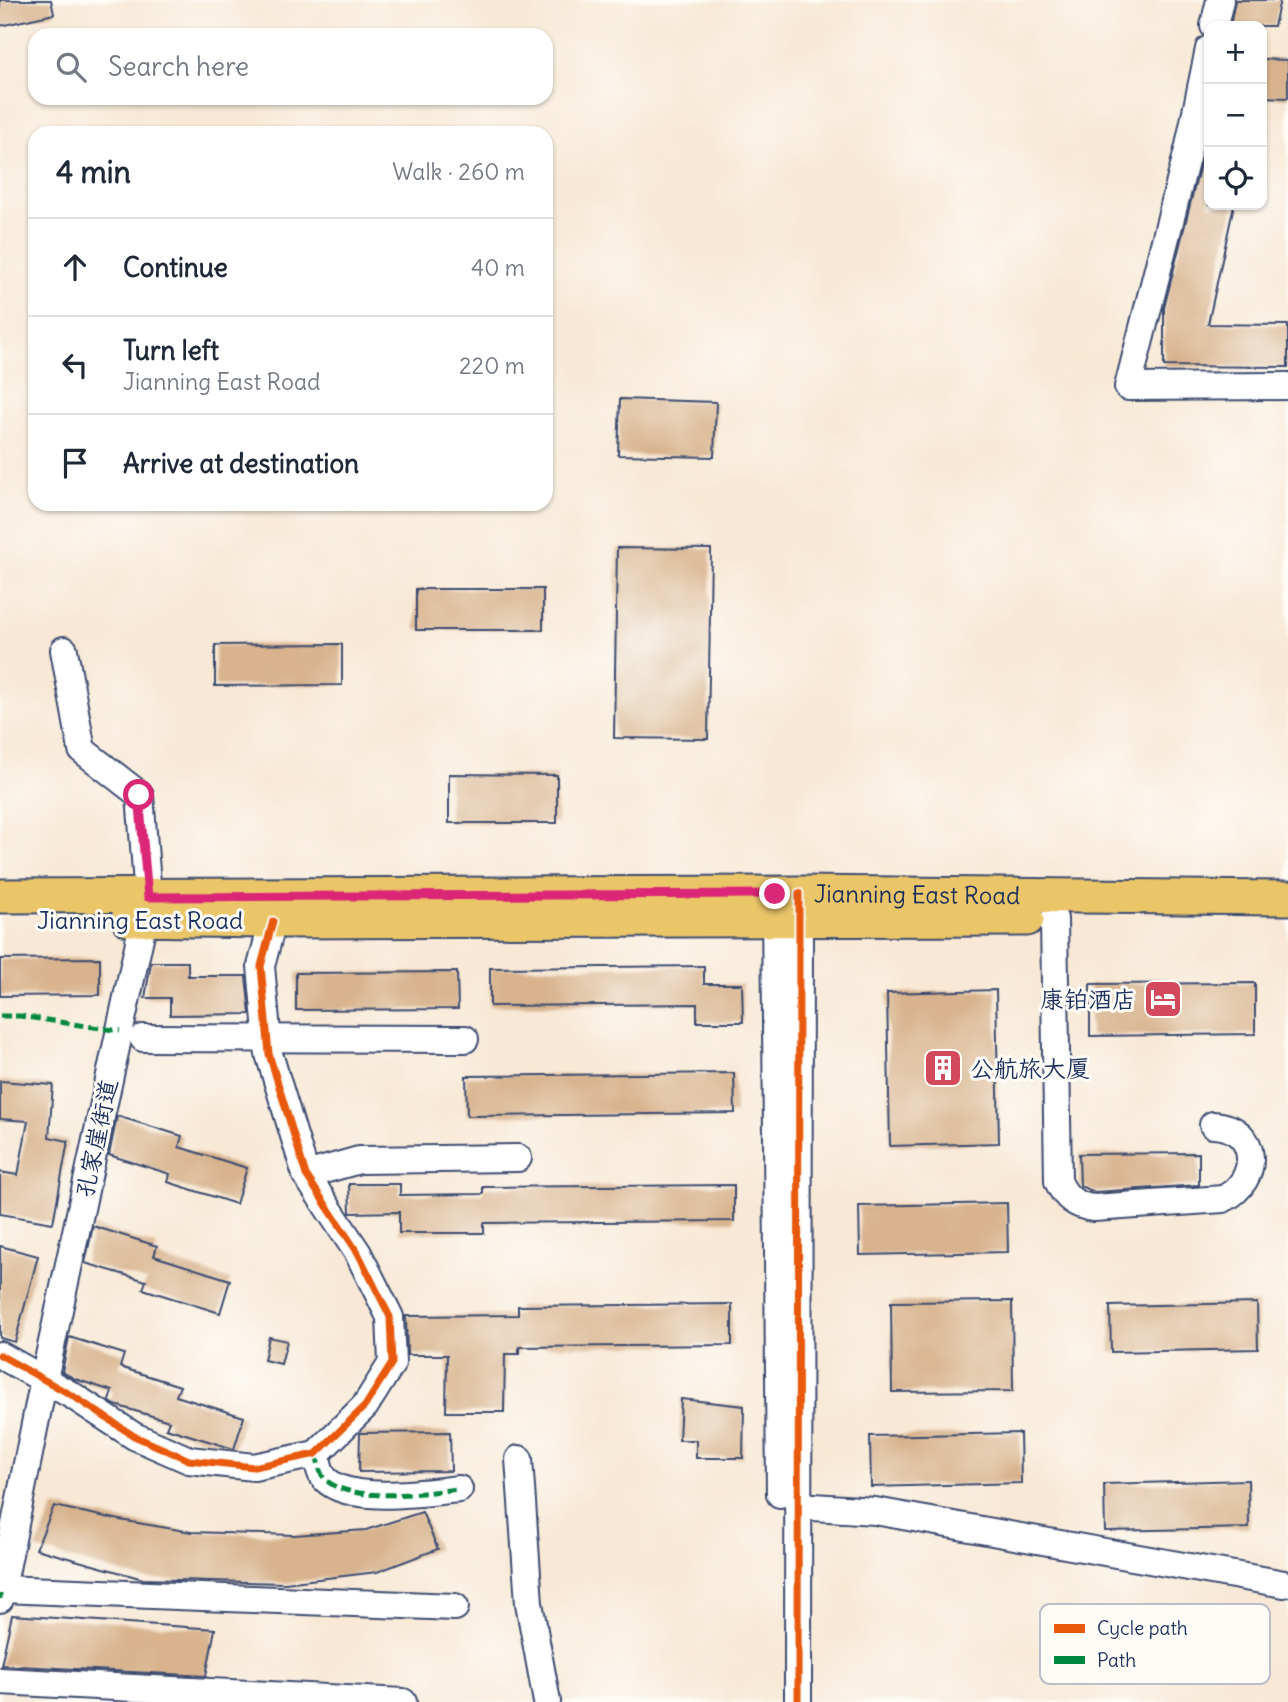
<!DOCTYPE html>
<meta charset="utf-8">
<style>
:root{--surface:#fff;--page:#f2f2f3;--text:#1f2937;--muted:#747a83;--line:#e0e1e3}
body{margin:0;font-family:Delius,"LXGW WenKai TC",sans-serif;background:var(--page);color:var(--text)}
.controls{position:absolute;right:21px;top:21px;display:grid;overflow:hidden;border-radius:14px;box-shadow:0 2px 5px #0004}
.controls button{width:63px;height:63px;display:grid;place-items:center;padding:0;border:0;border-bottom:2px solid var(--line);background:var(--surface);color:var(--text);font:35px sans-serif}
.stop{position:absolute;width:21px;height:21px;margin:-16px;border:5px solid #db2777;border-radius:50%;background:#fff}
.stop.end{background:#db2777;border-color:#fff;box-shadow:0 2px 7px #0008}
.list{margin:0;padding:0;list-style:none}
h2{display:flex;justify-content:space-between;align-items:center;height:91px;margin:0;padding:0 28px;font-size:30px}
h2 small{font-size:23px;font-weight:400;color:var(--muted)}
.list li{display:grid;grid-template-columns:46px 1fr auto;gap:21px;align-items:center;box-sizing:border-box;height:98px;padding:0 28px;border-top:2px solid var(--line)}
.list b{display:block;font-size:26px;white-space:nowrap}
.list p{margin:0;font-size:23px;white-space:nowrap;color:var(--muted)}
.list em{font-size:23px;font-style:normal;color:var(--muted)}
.icon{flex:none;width:38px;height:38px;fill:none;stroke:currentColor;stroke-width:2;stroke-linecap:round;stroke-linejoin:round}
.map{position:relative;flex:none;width:1288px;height:1702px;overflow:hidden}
.search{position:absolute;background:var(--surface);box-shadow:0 2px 5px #0004;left:28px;top:28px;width:525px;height:77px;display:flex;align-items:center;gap:18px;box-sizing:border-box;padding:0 24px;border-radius:21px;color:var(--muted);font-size:26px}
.panel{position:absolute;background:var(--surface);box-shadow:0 2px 5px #0004;left:28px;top:126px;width:525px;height:385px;border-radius:21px}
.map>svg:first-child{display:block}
.building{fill:#d8b38d}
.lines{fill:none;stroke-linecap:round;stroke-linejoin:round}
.minor-casing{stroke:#3c4b70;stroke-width:30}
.major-casing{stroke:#3c4b70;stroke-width:37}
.minor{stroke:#fff;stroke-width:26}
.major{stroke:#ebc669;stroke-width:33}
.quiet{stroke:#00873e;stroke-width:5;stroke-dasharray:10 5;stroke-linecap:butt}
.cycleway-casing{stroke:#fdfcf7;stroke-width:11}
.cycleway{stroke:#e8590c;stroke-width:7}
.route{stroke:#db2777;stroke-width:9}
.labels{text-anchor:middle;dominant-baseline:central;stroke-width:6;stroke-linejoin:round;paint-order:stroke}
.street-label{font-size:24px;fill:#1b2f5e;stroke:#fdfcf7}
.poi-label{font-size:24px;fill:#1b2f5e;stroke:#fdfcf7;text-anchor:end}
.key{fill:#fdfcf7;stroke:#b9bec9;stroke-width:2}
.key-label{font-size:19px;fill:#1b2f5e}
</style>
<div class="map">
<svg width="1288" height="1702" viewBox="0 0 1288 1702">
<rect width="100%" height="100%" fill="#fdfcf7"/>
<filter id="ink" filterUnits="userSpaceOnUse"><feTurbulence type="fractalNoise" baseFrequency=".0143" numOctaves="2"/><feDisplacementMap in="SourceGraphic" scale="14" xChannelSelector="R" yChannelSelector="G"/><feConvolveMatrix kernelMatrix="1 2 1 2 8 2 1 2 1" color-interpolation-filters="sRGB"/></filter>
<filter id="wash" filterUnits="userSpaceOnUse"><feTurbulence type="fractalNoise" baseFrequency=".00686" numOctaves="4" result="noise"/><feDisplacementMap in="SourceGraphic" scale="28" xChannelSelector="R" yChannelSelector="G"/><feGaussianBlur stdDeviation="1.57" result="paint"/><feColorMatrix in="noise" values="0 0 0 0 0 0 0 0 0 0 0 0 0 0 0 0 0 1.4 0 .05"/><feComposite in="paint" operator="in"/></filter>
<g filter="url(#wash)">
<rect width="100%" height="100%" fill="#f8e8d5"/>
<g id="blocks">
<!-- building -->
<g class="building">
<path d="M0 0H51L54 14 0 26Z"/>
<path d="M1235 0H1280L1274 26H1230Z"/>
<path d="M1262 59 1288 60V98L1262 97Z"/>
<path d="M1208 133 1209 205H1234L1208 324 1288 325V367L1164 366V308Z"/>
<path d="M620 399 716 402 714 457 618 455Z"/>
<path d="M617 548 711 549 708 739 614 738Z"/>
<rect x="416" y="589" width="127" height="41"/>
<path d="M342 644V685L215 686V645Z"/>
<path d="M449 774 557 775V823H449Z"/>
<path d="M100 958V995L0 996V959Z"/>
<path d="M151 962H188V976H246L250 1014 170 1015V998H145Z"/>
<path d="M704 966V984H742L743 1022H697V1004L490 1006V968Z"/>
<path d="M457 972 458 1009 296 1010V973Z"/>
<path d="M1255 983V1034L1090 1036V984Z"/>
<path d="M996 990 999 1143 890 1146 887 993Z"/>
<path d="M734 1073 735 1113 467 1116 466 1076Z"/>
<path d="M0 1081 53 1085 49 1137 68 1141 53 1223 0 1214V1172L18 1175 28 1121 0 1119Z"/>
<path d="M117 1116 182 1136 179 1147 247 1168 236 1204 168 1182 170 1174 109 1155Z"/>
<path d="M1199 1153V1185L1095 1192 1080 1186 1079 1154Z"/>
<path d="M349 1184H400V1195L483 1194V1187L734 1185V1221L484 1223V1233H399V1212L350 1213Z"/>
<path d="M1007 1203 1008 1252 860 1255 859 1206Z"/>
<path d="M93 1226 157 1246 154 1256 230 1280 220 1313 143 1289 146 1281 85 1263Z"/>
<path d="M0 1246 38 1256 15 1342 0 1338Z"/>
<path d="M1012 1301 1013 1391 892 1392 891 1302Z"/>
<path d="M1257 1303 1258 1349 1111 1352 1110 1306Z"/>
<path d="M732 1304V1345L519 1347V1354H505L504 1412H446L447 1355H407L406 1316 518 1315V1306Z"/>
<path d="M69 1337 124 1354 120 1367 180 1386 176 1396 244 1417 234 1449 166 1428 169 1421 115 1405 109 1401 112 1391 75 1379 62 1372Z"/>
<path d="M269 1337 287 1341 281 1364 264 1360Z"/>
<path d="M681 1399 744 1406 743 1458H696V1440H679Z"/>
<path d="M450 1432 451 1471 359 1472 360 1433Z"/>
<path d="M1020 1433 1021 1483 871 1487 870 1436Z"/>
<path d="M1248 1480 1249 1528 1105 1531 1104 1484Z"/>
<path d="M54 1506 120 1520 191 1532 294 1535 366 1530 422 1512 438 1549 377 1572 285 1583 143 1579 36 1549Z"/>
<path d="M12 1615 215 1629 206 1676 1 1665Z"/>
</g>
</g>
</g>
<g filter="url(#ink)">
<use href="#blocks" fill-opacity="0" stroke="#3c4b70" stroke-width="2"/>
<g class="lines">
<defs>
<g id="minor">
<path d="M1214 26 1220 0"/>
<path d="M1209 49 1189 146 1128 387 1288 386"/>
<path d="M775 902 780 1494"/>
<path d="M1054 919 1058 1181C1065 1198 1076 1206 1094 1208L1223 1199C1261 1181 1260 1127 1213 1125"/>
<path d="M143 1038 465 1039"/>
<path d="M306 1175 359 1160 518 1158"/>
<path d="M0 1355 73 1396 134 1436 189 1460 254 1467 316 1454 365 1406 392 1363 390 1317 358 1253 306 1175 269 1054 261 966 273 921"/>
<path d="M316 1454C318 1460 319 1470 322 1475 342 1506 428 1492 459 1489"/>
<path d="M519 1459 529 1603 547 1702"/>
<path d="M798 1506 875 1511 1284 1584"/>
<path d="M2 1589 455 1607"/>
<path d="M0 1599 44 1379 144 919 148 897 140 795 82 750 64 650"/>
<path d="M0 1681 403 1702"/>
<path d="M798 1702 799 902"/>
</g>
<g id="major">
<path id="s1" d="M0 896 799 893 1288 898"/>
<path d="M128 919 273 921 1027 919"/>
</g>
</defs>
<!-- minor casing -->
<use href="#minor" class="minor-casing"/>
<!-- major casing -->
<use href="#major" class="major-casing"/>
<!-- minor -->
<use href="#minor" class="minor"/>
<!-- major -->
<use href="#major" class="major"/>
<!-- quiet -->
<g class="quiet">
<path d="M0 1016H20L120 1031"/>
<path d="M316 1454C318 1460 319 1470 322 1475 342 1506 428 1492 459 1489"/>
<path d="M0 1594V1599"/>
</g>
<defs>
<g id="cycleway">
<path d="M0 1355 73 1396 134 1436 189 1460 254 1467 316 1454 365 1406 392 1363 390 1317 358 1253 306 1175 269 1054 261 966 273 921"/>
<path d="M798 1702 799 893"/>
</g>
</defs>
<!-- cycleway casing -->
<use href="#cycleway" class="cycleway-casing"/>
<!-- cycleway -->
<use href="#cycleway" class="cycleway"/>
</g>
</g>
<g class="lines" filter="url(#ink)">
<!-- route -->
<path class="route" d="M139 795 148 897 775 894"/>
</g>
<!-- icons -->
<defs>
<symbol id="hotel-square" viewBox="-11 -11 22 22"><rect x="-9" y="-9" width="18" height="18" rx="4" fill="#d1495b" stroke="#fdfcf7"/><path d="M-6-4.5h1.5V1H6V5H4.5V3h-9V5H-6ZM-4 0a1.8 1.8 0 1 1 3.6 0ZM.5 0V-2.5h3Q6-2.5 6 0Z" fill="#fff"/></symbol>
<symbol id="building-square" viewBox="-11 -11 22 22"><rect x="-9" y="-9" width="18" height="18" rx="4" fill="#d1495b" stroke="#fdfcf7"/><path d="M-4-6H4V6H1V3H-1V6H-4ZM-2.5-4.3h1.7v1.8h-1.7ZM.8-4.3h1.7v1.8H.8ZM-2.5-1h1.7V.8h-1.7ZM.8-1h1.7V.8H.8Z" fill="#fff"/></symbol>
</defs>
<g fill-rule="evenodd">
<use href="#hotel-square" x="1141" y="977" width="44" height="44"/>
<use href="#building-square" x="921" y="1046" width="44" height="44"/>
</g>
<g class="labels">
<!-- street labels -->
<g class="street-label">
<text stroke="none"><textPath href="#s1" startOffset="917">Jianning East Road</textPath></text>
<text x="140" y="920">Jianning East Road</text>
<text transform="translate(96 1138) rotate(-78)">孔家崖街道</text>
</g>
<!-- poi labels -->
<g class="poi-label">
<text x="1136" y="999">康铂酒店</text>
<text x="970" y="1068" text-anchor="start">公航旅大厦</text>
</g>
</g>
<!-- legend -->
<rect x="1040" y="1604" width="230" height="80" rx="10" class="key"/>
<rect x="1054" y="1624" width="31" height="9" fill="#e8590c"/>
<rect x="1054" y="1656" width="31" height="8" fill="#00873e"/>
<g class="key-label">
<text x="1097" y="1635">Cycle path</text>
<text x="1097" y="1667">Path</text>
</g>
</svg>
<div class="controls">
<button>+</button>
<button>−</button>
<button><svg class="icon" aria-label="locate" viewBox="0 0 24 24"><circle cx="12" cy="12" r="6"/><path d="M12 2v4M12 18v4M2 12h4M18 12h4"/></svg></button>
</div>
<div class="stop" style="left:139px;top:795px"></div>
<div class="stop end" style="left:775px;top:894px"></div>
<div class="search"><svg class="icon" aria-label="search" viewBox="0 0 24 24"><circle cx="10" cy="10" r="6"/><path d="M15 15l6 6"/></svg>Search here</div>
<section class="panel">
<h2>4 min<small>Walk · 260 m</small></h2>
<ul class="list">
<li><svg class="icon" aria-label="ahead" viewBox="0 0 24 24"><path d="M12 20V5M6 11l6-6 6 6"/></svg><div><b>Continue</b></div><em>40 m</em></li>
<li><svg class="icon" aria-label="left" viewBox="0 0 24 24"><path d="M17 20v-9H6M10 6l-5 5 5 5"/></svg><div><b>Turn left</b><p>Jianning East Road</p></div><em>220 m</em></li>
<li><svg class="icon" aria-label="arrive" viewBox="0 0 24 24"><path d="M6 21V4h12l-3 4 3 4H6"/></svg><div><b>Arrive at destination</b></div></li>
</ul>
</section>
</div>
